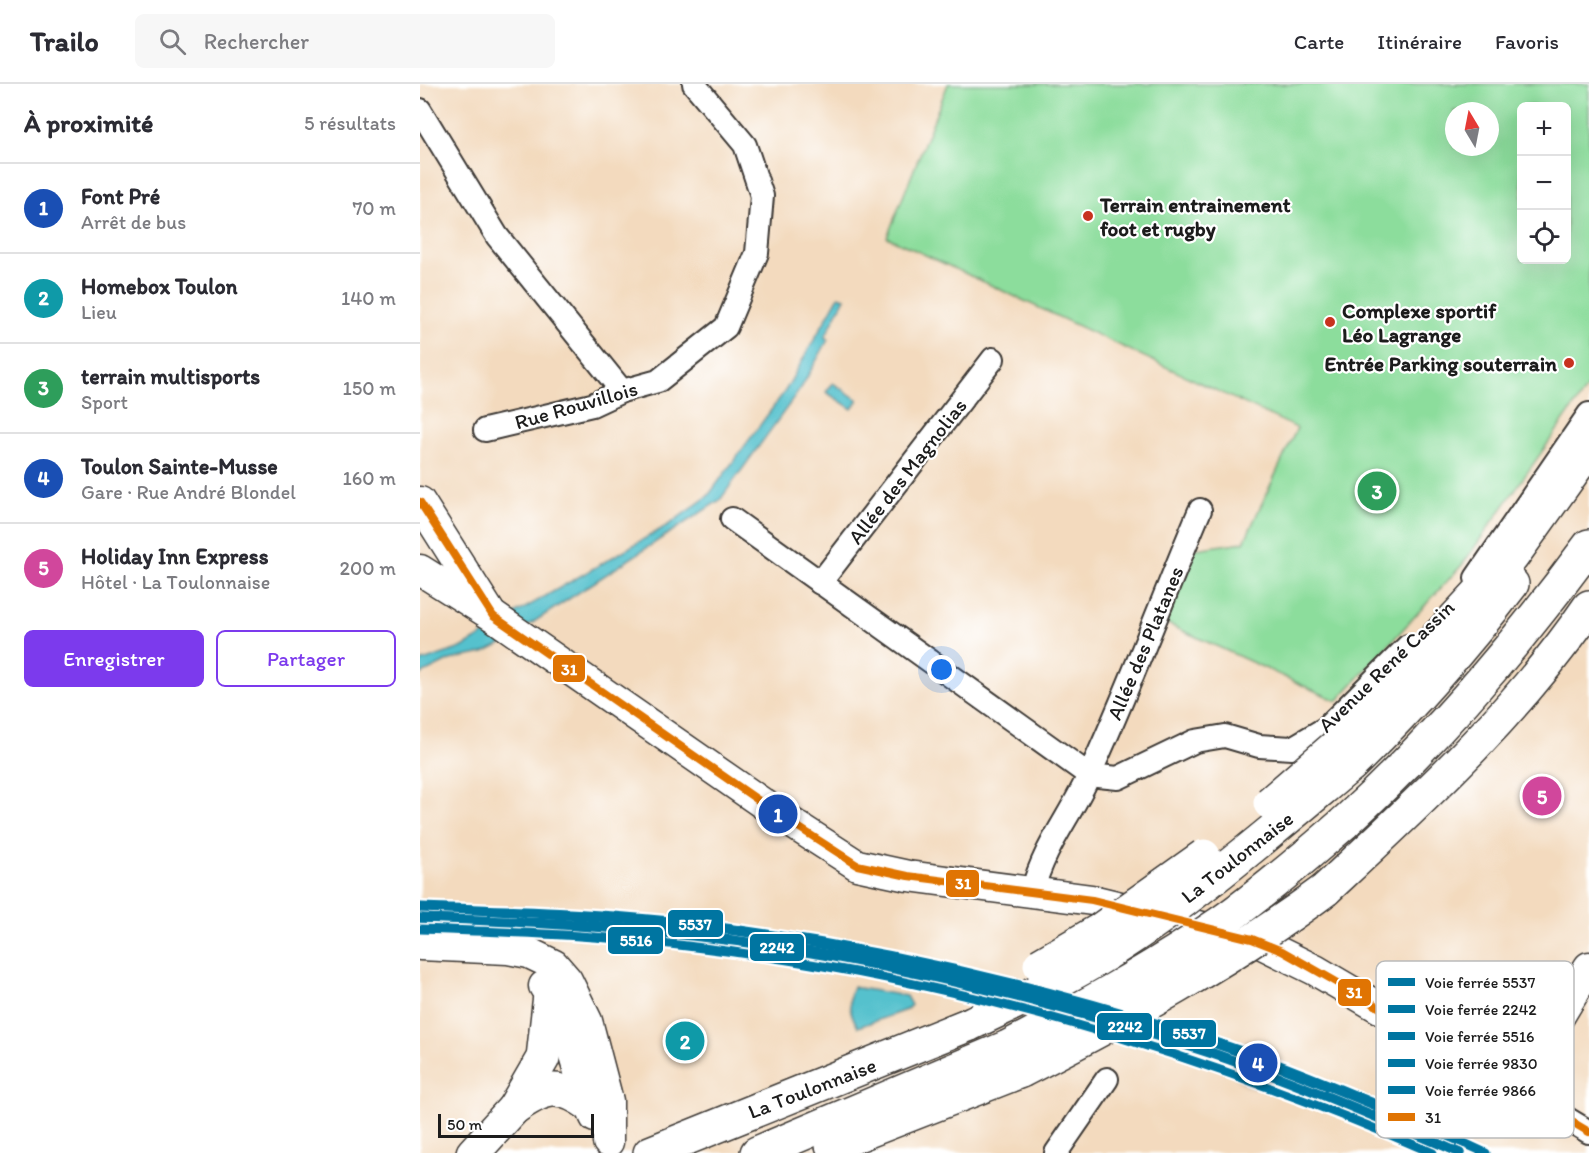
<!DOCTYPE html>
<html lang="fr">
<meta charset="utf-8">
<style>
:root{--surface:#fff;--page:#f7f7f7;--text:#2b2b33;--muted:#7c7c81;--line:#e1e1e2;--accent:#7c3aed}
body{margin:0;font-family:Itim,sans-serif;background:var(--page);color:var(--text)}
.controls{position:absolute;right:18px;top:18px;display:grid;overflow:hidden;border-radius:9px;box-shadow:0 6px 24px #0002}
.controls button{width:54px;height:54px;display:grid;place-items:center;padding:0;border:0;border-bottom:2px solid var(--line);background:var(--surface);color:var(--text);font:30px sans-serif}
.compass{position:absolute;left:1025px;top:18px;width:54px;height:54px;border-radius:50%;background:var(--surface);box-shadow:0 6px 24px #0002;rotate:350deg}
.scale{position:absolute;left:18px;bottom:15px;width:156px;box-sizing:border-box;padding-left:6px;border:3px solid #1c1c1c;border-top:0;font-size:16px;line-height:21px;white-space:nowrap;color:#1c1c1c;-webkit-text-stroke:4px #fff;paint-order:stroke}
.you{position:absolute;left:522px;top:586px;width:21px;height:21px;margin:-15px;border:4px solid #fff;border-radius:50%;background:#1a73e8;box-shadow:0 0 0 9px #1a73e833}
.badge{display:grid;place-items:center;width:39px;height:39px;border-radius:50%;background:var(--accent);color:#fff;font-size:20px;font-weight:700}
.pin{position:absolute;translate:-50% -50%;border:3px solid #fff;box-shadow:0 2px 6px #0006}
.list{margin:0;padding:0;list-style:none}
h2{display:flex;justify-content:space-between;align-items:center;height:78px;margin:0;padding:0 24px;font-size:26px}
h2 small{font-size:20px;font-weight:400;color:var(--muted)}
.list li{display:grid;grid-template-columns:39px 1fr auto;gap:18px;align-items:center;box-sizing:border-box;height:90px;padding:0 24px;border-top:2px solid var(--line)}
.list b{display:block;font-size:22px;white-space:nowrap}
.list p{margin:0;font-size:20px;white-space:nowrap;color:var(--muted)}
.list em{font-size:20px;font-style:normal;color:var(--muted)}
.actions{display:flex;gap:12px;padding:18px 24px}
.actions a{flex:1;padding:14px 0;border:2px solid var(--accent);border-radius:9px;text-align:center;font-size:21px;color:var(--accent)}
.actions .main{background:var(--accent);color:#fff}
.icon{flex:none;width:33px;height:33px;fill:none;stroke:currentColor;stroke-width:2;stroke-linecap:round;stroke-linejoin:round}
.map{position:relative;flex:none;width:1169px;height:1069px;overflow:hidden}
header{display:flex;align-items:center;gap:36px;box-sizing:border-box;height:84px;padding:0 30px;background:var(--surface);border-bottom:2px solid var(--line)}
header strong{font-size:28px}
nav{display:flex;gap:33px;margin-inline-start:auto;font-size:21px}
.search{width:420px;height:54px;background:var(--page);display:flex;align-items:center;gap:15px;box-sizing:border-box;padding:0 21px;border-radius:9px;color:var(--muted);font-size:22px}
main{display:flex}
aside{flex:1;background:var(--surface)}
.map>svg:first-child{display:block}
.green{fill:#8cdd9c;stroke:#547c5c;stroke-width:1.5;fill-rule:evenodd}
.water{fill:#54c1cd;stroke:#386e74;stroke-width:1.5}
.lines{fill:none;stroke-linecap:round;stroke-linejoin:round}
.minor-casing{stroke:#3c3834;stroke-width:26}
.major-casing{stroke:#3c3834;stroke-width:33}
.highway-casing{stroke:#3c3834;stroke-width:36}
.minor{stroke:#fff;stroke-width:22}
.major{stroke:#fff;stroke-width:30}
.highway{stroke:#fff;stroke-width:33}
.highway-bridge-casing{stroke:#3c3834;stroke-width:36;stroke-linecap:butt}
.highway-bridge{stroke:#fff;stroke-width:33}
.bus-1-casing{stroke:#fff;stroke-width:12}
.bus-1{stroke:#e07403;stroke-width:8}
.rail-1-casing{stroke:#fff;stroke-width:14}
.rail-2-casing{stroke:#fff;stroke-width:14}
.rail-3-casing{stroke:#fff;stroke-width:14}
.rail-4-casing{stroke:#fff;stroke-width:14}
.rail-5-casing{stroke:#fff;stroke-width:14}
.rail-1{stroke:#0075a1;stroke-width:9}
.rail-2{stroke:#0075a1;stroke-width:9}
.rail-3{stroke:#0075a1;stroke-width:9}
.rail-4{stroke:#0075a1;stroke-width:9}
.rail-5{stroke:#0075a1;stroke-width:9}
.poi-dot{fill:#c8321e;stroke:#fff;stroke-width:2}
.labels{text-anchor:middle;dominant-baseline:central;stroke-width:4.5;stroke-linejoin:round;paint-order:stroke}
.poi-label{font-size:21px;font-weight:bold;fill:#1c1c1c;stroke:#fff;text-anchor:start}
.street-label{font-size:21px;fill:#1c1c1c;stroke:#fff}
.key{fill:#fff;stroke:#bbb;stroke-width:1.5}
.key-label{font-size:16px;fill:#1c1c1c}
.line-badge{stroke:#fff;stroke-width:2}
.badge-label{font-size:16px;text-anchor:middle;font-weight:bold;fill:#fff}
</style>
<header>
<strong>Trailo</strong>
<div class="search"><svg class="icon" aria-label="search" viewBox="0 0 24 24"><circle cx="10" cy="10" r="6"/><path d="M15 15l6 6"/></svg>Rechercher</div>
<nav><a>Carte</a><a>Itinéraire</a><a>Favoris</a></nav>
</header>
<main>
<aside>
<h2>À proximité<small>5 résultats</small></h2>
<ul class="list">
<li><span class="badge" style="background:#1a4fb4">1</span><div><b>Font Pré</b><p>Arrêt de bus</p></div><em>70 m</em></li>
<li><span class="badge" style="background:#0f9aa8">2</span><div><b>Homebox Toulon</b><p>Lieu</p></div><em>140 m</em></li>
<li><span class="badge" style="background:#2e9e5b">3</span><div><b>terrain multisports</b><p>Sport</p></div><em>150 m</em></li>
<li><span class="badge" style="background:#1a4fb4">4</span><div><b>Toulon Sainte-Musse</b><p>Gare · Rue André Blondel</p></div><em>160 m</em></li>
<li><span class="badge" style="background:#d1479c">5</span><div><b>Holiday Inn Express</b><p>Hôtel · La Toulonnaise</p></div><em>200 m</em></li>
</ul>
<div class="actions"><a class="main">Enregistrer</a><a>Partager</a></div>
</aside>
<div class="map">
<svg width="1169" height="1069" viewBox="0 0 1169 1069">
<rect width="100%" height="100%" fill="#fff"/>
<filter id="ink" filterUnits="userSpaceOnUse"><feTurbulence type="fractalNoise" baseFrequency=".0167" numOctaves="2"/><feDisplacementMap in="SourceGraphic" scale="12" xChannelSelector="R" yChannelSelector="G"/><feConvolveMatrix kernelMatrix="1 2 1 2 8 2 1 2 1" color-interpolation-filters="sRGB"/></filter>
<filter id="wash" filterUnits="userSpaceOnUse"><feTurbulence type="fractalNoise" baseFrequency=".008" numOctaves="4" result="noise"/><feDisplacementMap in="SourceGraphic" scale="24" xChannelSelector="R" yChannelSelector="G"/><feGaussianBlur stdDeviation="1.35" result="paint"/><feColorMatrix in="noise" values="0 0 0 0 0 0 0 0 0 0 0 0 0 0 0 0 0 1.4 0 .05"/><feComposite in="paint" operator="in"/></filter>
<g filter="url(#wash)">
<rect width="100%" height="100%" fill="#f3dabe"/>
<!-- green -->
<path class="green" d="M528 0H1169V301L1042 481 917 617 739 536 769 466 824 458 877 344 467 153ZM1102 22H1146V176H1102ZM1034 27H1070V63H1034Z"/>
<!-- water -->
<g class="water">
<path d="M419 212 425 214 405 253 408 256 381 304 300 416 106 543 91 532 248 441 288 412 365 307Z"/>
<path d="M413 299 438 316 432 325 406 308Z"/>
<path d="M70 547 86 558 64 569 30 576 0 591V578L41 564Z"/>
<path d="M433 903 486 912 491 921 486 926 438 943C430 930 426 917 433 903Z"/>
</g>
</g>
<g filter="url(#ink)">
<g class="lines">
<defs>
<g id="minor">
<path d="M0 26 77 152 202 307"/>
<path d="M65 346 172 321 202 307 238 297 306 243 337 169 342 112 325 61 274 0"/>
<path d="M312 435 669 691 698 694 775 657 805 652 839 662 872 664 906 644 988 562"/>
<path d="M1056 494 1169 330"/>
<path d="M400 499 573 275"/>
<path d="M612 808C625 760 651 732 670 689 710 603 743 513 780 426"/>
<path d="M1096 1004 1169 1048"/>
<path d="M636 1069 687 995"/>
</g>
<g id="major">
<path d="M0 418 69 527"/>
<path d="M0 486 73 532 358 730 437 781 488 792 672 816 832 855 895 886 1096 1004 1169 883"/>
<path d="M0 861 88 865 109 869 134 881 147 896 167 937 188 1017V1058"/>
<path d="M124 902C152 940 155 990 175 1033"/>
</g>
<g id="highway">
<path d="M917 661 1092 473 1169 365"/>
<path d="M931 681C989 625 1043 564 1092 500"/>
<path d="M923 740C1014 657 1096 561 1169 462"/>
<path d="M905 806C999 718 1096 630 1169 523"/>
<path d="M94 1024C124 1003 139 998 170 1021"/>
<path d="M412 1061 601 987"/>
<path d="M53 1069 94 1024 123 974 130 911"/>
<path d="M230 1069 550 940"/>
<path d="M337 1069 588 963"/>
</g>
</defs>
<!-- minor casing -->
<use href="#minor" class="minor-casing"/>
<!-- major casing -->
<use href="#major" class="major-casing"/>
<!-- highway casing -->
<use href="#highway" class="highway-casing"/>
<!-- minor -->
<use href="#minor" class="minor"/>
<!-- major -->
<use href="#major" class="major"/>
<!-- highway -->
<use href="#highway" class="highway"/>
<defs>
<g id="highway-bridge">
<path d="M850 719 917 661"/>
<path d="M620 881 680 846 784 772"/>
<path d="M550 940C591 920 634 901 673 878 766 822 848 750 931 681"/>
<path d="M588 963C662 925 733 885 802 838 844 808 884 774 923 740"/>
<path d="M601 987C705 934 811 876 905 806"/>
</g>
</defs>
<!-- highway-bridge casing -->
<use href="#highway-bridge" class="highway-bridge-casing"/>
<!-- highway-bridge -->
<use href="#highway-bridge" class="highway-bridge"/>
<defs>
<path id="bus-1" d="M0 418 73 532 358 730 437 781 488 792 672 816 832 855 862 867 913 896 1169 1048"/>
</defs>
<!-- bus-1 casing -->
<use href="#bus-1" class="bus-1-casing"/>
<!-- bus-1 -->
<use href="#bus-1" class="bus-1"/>
<defs>
<path id="rail-1" d="M0 823C92 826 185 829 276 840 458 863 637 904 810 963 897 993 982 1031 1066 1069"/>
<path id="rail-2" d="M0 834C135 839 270 847 403 871 534 895 663 927 789 969 875 998 957 1034 1040 1069"/>
<path id="rail-3" d="M0 845C89 848 178 851 267 862 529 893 772 965 1013 1069"/>
<path id="rail-4" d="M0 834C92 837 184 839 275 851 456 873 639 912 810 975 888 1003 964 1035 1040 1069"/>
<path id="rail-5" d="M0 824C136 829 271 836 405 861 536 884 666 917 793 959 878 988 961 1024 1044 1059"/>
</defs>
<!-- rail-1 casing -->
<use href="#rail-1" class="rail-1-casing"/>
<!-- rail-2 casing -->
<use href="#rail-2" class="rail-2-casing"/>
<!-- rail-3 casing -->
<use href="#rail-3" class="rail-3-casing"/>
<!-- rail-4 casing -->
<use href="#rail-4" class="rail-4-casing"/>
<!-- rail-5 casing -->
<use href="#rail-5" class="rail-5-casing"/>
<!-- rail-1 -->
<use href="#rail-1" class="rail-1"/>
<!-- rail-2 -->
<use href="#rail-2" class="rail-2"/>
<!-- rail-3 -->
<use href="#rail-3" class="rail-3"/>
<!-- rail-4 -->
<use href="#rail-4" class="rail-4"/>
<!-- rail-5 -->
<use href="#rail-5" class="rail-5"/>
</g>
</g>
<!-- markers -->
<g class="poi-dot">
<circle cx="668" cy="132" r="6"/>
<circle cx="910" cy="238" r="6"/>
<circle cx="1149" cy="279" r="6"/>
</g>
<g class="labels">
<!-- poi labels -->
<g class="poi-label">
<text x="680" y="120">Terrain entrainement<tspan x="680" dy="24">foot et rugby</tspan></text>
<text x="922" y="226">Complexe sportif<tspan x="922" dy="24">Léo Lagrange</tspan></text>
<text x="1137" y="279" text-anchor="end">Entrée Parking souterrain</text>
</g>
<!-- street labels -->
<g class="street-label">
<text transform="translate(156 321) rotate(-16)">Rue Rouvillois</text>
<text transform="translate(487 387) rotate(-52)">Allée des Magnolias</text>
<text transform="translate(725 559) rotate(-67)">Allée des Platanes</text>
<text transform="translate(966 582) rotate(-44)">Avenue René Cassin</text>
<text transform="translate(817 773) rotate(-38)">La Toulonnaise</text>
<text transform="translate(392 1004) rotate(-21)">La Toulonnaise</text>
</g>
</g>
<!-- legend -->
<rect x="956" y="877" width="198" height="177" rx="9" class="key"/>
<rect x="968" y="894" width="27" height="8" fill="#0075a1"/>
<rect x="968" y="921" width="27" height="8" fill="#0075a1"/>
<rect x="968" y="948" width="27" height="8" fill="#0075a1"/>
<rect x="968" y="975" width="27" height="8" fill="#0075a1"/>
<rect x="968" y="1002" width="27" height="8" fill="#0075a1"/>
<rect x="968" y="1029" width="27" height="8" fill="#e07403"/>
<g class="key-label">
<text x="1005" y="904">Voie ferrée 5537</text>
<text x="1005" y="931">Voie ferrée 2242</text>
<text x="1005" y="958">Voie ferrée 5516</text>
<text x="1005" y="985">Voie ferrée 9830</text>
<text x="1005" y="1012">Voie ferrée 9866</text>
<text x="1005" y="1039">31</text>
</g>
<g class="line-badge">
<rect x="132" y="570" width="34" height="29" rx="6" fill="#e07403"/>
<rect x="525" y="785" width="35" height="29" rx="6" fill="#e07403"/>
<rect x="247" y="825" width="57" height="29" rx="6" fill="#0075a1"/>
<rect x="187" y="842" width="57" height="29" rx="6" fill="#0075a1"/>
<rect x="329" y="849" width="56" height="29" rx="6" fill="#0075a1"/>
<rect x="917" y="894" width="35" height="29" rx="6" fill="#e07403"/>
<rect x="676" y="928" width="57" height="29" rx="6" fill="#0075a1"/>
<rect x="740" y="935" width="57" height="29" rx="6" fill="#0075a1"/>
</g>
<g class="badge-label">
<text x="149" y="591">31</text>
<text x="543" y="805">31</text>
<text x="275" y="846">5537</text>
<text x="216" y="862">5516</text>
<text x="357" y="869">2242</text>
<text x="934" y="914">31</text>
<text x="705" y="948">2242</text>
<text x="769" y="955">5537</text>
</g>
</svg>
<div class="controls">
<button>+</button>
<button>−</button>
<button><svg class="icon" aria-label="locate" viewBox="0 0 24 24"><circle cx="12" cy="12" r="6"/><path d="M12 2v4M12 18v4M2 12h4M18 12h4"/></svg></button>
</div>
<svg class="compass" viewBox="-18 -18 36 36"><path d="M0-13l5 13h-10z" fill="#e53935"/><path d="M0 13l5-13h-10z" fill="#7c7c81"/></svg>
<div class="scale">50 m</div>
<div class="you"></div>
<div class="pin badge" style="left:358px;top:730px;background:#1a4fb4">1</div>
<div class="pin badge" style="left:265px;top:957px;background:#0f9aa8">2</div>
<div class="pin badge" style="left:957px;top:407px;background:#2e9e5b">3</div>
<div class="pin badge" style="left:838px;top:979px;background:#1a4fb4">4</div>
<div class="pin badge" style="left:1122px;top:712px;background:#d1479c">5</div>
</div>
</main>
